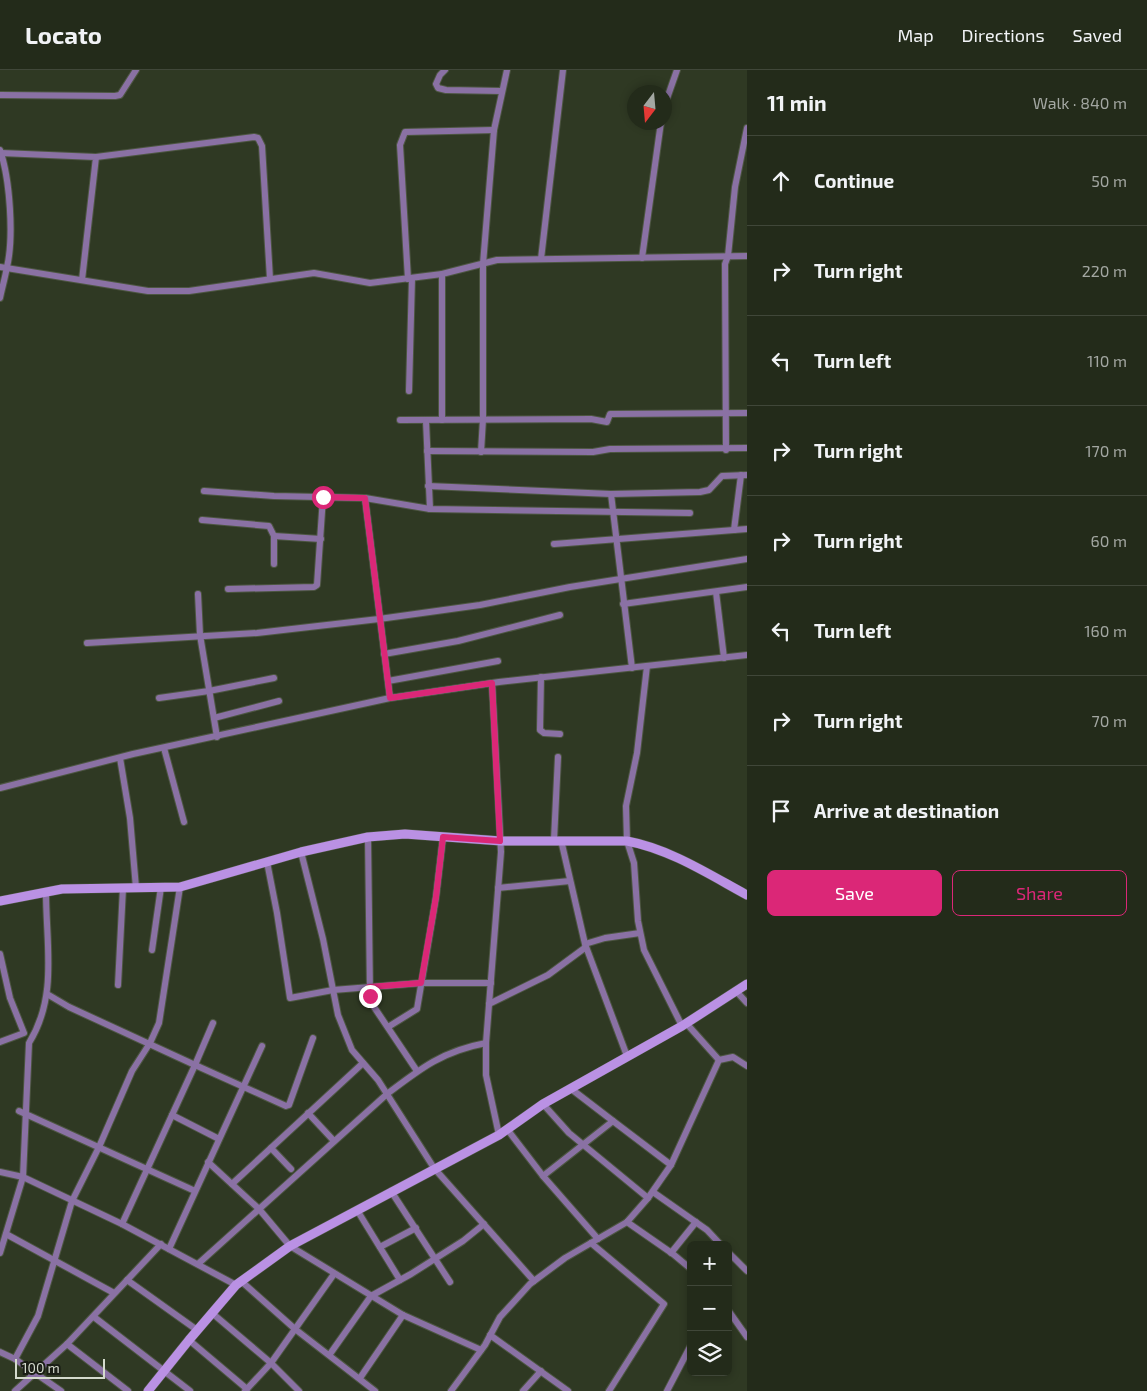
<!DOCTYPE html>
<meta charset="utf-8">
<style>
:root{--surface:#232b1a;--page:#2f3727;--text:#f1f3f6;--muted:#a3a7a2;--line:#404739;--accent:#db2777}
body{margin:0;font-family:"Exo 2",sans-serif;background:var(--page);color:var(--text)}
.controls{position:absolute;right:15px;bottom:15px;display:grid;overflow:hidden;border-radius:8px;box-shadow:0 2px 8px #0003}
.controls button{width:45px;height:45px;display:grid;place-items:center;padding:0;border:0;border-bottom:1px solid var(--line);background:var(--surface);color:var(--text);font:25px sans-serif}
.compass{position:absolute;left:627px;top:15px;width:45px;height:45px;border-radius:50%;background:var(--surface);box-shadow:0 2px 8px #0003;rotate:196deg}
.scale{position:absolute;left:15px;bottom:12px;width:90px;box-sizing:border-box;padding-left:5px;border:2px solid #d4dacd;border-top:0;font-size:14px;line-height:18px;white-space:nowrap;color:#d4dacd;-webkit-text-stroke:4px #1a1e15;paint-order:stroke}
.stop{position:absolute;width:15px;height:15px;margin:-11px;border:4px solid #db2777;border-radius:50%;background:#fff}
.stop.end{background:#db2777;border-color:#fff;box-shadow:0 1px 5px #0008}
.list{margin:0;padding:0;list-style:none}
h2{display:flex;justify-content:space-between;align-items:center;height:65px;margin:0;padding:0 20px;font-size:21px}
h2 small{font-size:16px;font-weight:400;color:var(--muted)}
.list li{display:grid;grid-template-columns:32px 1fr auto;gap:15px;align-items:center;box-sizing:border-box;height:90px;padding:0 20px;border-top:1px solid var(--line)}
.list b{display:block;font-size:19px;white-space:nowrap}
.list em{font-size:16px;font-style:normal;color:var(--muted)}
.actions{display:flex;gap:10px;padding:15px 20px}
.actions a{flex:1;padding:11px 0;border:1px solid var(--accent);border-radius:8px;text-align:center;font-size:18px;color:var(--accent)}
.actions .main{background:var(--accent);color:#fff}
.icon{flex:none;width:28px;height:28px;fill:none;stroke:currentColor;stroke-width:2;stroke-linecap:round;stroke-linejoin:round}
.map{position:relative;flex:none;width:747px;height:1321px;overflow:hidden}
header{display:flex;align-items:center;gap:30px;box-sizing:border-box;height:70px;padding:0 25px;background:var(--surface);border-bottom:1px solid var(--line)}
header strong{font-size:24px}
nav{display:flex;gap:28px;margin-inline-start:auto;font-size:18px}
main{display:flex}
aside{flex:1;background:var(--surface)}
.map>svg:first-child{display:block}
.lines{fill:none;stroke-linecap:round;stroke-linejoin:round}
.street-casing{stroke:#4d5642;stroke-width:8}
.secondary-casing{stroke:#4d5642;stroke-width:10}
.street{stroke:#8a71a4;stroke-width:6}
.secondary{stroke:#ba91e4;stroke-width:9}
.route{stroke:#db2777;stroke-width:6}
</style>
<header>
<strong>Locato</strong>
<nav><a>Map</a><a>Directions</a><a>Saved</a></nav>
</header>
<main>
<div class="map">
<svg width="747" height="1321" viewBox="0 0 747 1321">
<rect width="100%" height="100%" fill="#2f3923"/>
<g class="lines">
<defs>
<g id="street">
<path d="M445 0 440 5 436 14 438 18 446 20 501 21"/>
<path d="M0 25 115 26 120 25 136 0"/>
<path d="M664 37 677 0"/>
<path d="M1 83 96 87 82 210"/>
<path d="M96 87 254 67 258 68 262 76 270 209"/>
<path d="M642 188 661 52"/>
<path d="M541 189 563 0"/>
<path d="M0 197 148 221H189L314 203 370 213 442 204 497 190 747 186"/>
<path d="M442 204V350"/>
<path d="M408 209 400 75 405 62 494 60"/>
<path d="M0 228C2 218 5 208 7 197 14 167 10 109 0 80"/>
<path d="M409 321 412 208"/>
<path d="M400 350 591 349 607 352 610 344 747 343"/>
<path d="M426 351 430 439"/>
<path d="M726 380 725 194 728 186 735 117 747 58"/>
<path d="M427 381 593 382 610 379 747 378"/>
<path d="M481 382 483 349V194L494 60 507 0"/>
<path d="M428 416 611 424 700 422 709 420 722 406 747 405"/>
<path d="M204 421 274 426 365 428 430 439 690 443"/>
<path d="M611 424 632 598"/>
<path d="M365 428 390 628"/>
<path d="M202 450 269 456 274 466V494"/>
<path d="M734 460 741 405"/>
<path d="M274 466 321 469"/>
<path d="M554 474 747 459"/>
<path d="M228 519 314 517 317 515 323 427"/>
<path d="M716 522 724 588"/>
<path d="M198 524 200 565 217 667"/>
<path d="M623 534 747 517"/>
<path d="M87 573 257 563 379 549 480 535 570 517 747 489"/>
<path d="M384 584 458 571 560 545"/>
<path d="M647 596 637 683 626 736 627 771 634 793 638 851 644 880 682 956"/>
<path d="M541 607 540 660 544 663 560 664"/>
<path d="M388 611 498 591"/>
<path d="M492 613 501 782 486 973V1005L499 1065"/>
<path d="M159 628 209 621 274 608"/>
<path d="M214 648 279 631"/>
<path d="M164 678 184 752"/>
<path d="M120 688 130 748 136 818"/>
<path d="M0 718 133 684 390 628 499 612 747 585"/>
<path d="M368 767 370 926 372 934 417 1001"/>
<path d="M554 770 558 687"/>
<path d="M561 770 585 874 627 986"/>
<path d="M301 782 323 869 338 945 352 980 378 1010 434 1098 534 1211"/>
<path d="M267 792 277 843 290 928 333 920 421 913H491"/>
<path d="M498 818 570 811"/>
<path d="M585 874 605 868 640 863"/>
<path d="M152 880 161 817"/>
<path d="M0 884 10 928 24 963 0 972"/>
<path d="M118 915 123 818"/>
<path d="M736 921 747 933"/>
<path d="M47 924 69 937 195 995 122 1154"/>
<path d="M489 934 548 905 586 877"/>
<path d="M213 953 195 995 286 1036 289 1035 313 968"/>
<path d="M686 953 719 990"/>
<path d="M388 957 417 939 436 827 443 767"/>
<path d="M543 1034 569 1063 648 1128"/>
<path d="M19 1041 195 1121"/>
<path d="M308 1043 334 1071"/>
<path d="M172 1045 219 1069"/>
<path d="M613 1051 671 1095"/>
<path d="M507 1059 543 1106 598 1169"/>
<path d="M271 1078 291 1099"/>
<path d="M208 1092 259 1139 290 1176 403 1245 481 1280"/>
<path d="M0 1102 23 1107 122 1154 236 1215"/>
<path d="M543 1106 613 1051 570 1018"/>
<path d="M232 1114 363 993"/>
<path d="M391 1121 450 1212"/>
<path d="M653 1122 707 1160 721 1175"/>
<path d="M357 1140 400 1210"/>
<path d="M627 1152 673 1184 691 1199"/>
<path d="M6 1164 114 1223"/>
<path d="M591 1173 664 1234 609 1321"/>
<path d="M380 1177 416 1158"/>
<path d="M169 1179 262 976"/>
<path d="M728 1182 747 1201"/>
<path d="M0 1183 23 1107 29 973C58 926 46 875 46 822"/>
<path d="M671 1183 696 1152"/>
<path d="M198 1194 387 1024C421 998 443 981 486 973"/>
<path d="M127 1210 197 1260"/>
<path d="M241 1211 295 1259 375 1321"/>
<path d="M728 1240 747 1267"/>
<path d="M212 1243 271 1293 299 1321"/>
<path d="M94 1247 190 1321"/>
<path d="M490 1265 568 1321"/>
<path d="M189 1270 247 1319"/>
<path d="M67 1274 128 1321"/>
<path d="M0 1282 15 1289 61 1321"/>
<path d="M330 1284 371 1226 411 1204 463 1171 484 1154"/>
<path d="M15 1289 38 1246 72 1131 99 1077 132 1001 150 973 159 953 180 817"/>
<path d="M360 1308 403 1245"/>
<path d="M15 1321 67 1274 161 1174"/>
<path d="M245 1321 271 1293 334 1204"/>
<path d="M451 1321 485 1275 500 1247 530 1214 565 1188 627 1152 648 1128 671 1095 719 990 733 987 747 996"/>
<path d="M523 1321 541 1301"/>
<path d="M667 1321 691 1275"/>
</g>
<g id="secondary">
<path d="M0 831 62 819 180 817 301 782 368 767 405 764 501 771H627C670 779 710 805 747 825"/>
<path d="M148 1321 189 1270 236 1215 290 1176 499 1065 543 1034 682 956 747 914"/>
</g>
</defs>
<!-- street casing -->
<use href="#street" class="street-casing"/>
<!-- secondary casing -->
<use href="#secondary" class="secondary-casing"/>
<!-- street -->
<use href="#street" class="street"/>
<!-- secondary -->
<use href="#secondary" class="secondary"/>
</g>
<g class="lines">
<!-- route -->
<path class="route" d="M323 427 365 428 390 628 492 613 500 771 443 767 436 827 421 913 369 917 370 926"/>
</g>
</svg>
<div class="controls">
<button>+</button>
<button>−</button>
<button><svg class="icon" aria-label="layers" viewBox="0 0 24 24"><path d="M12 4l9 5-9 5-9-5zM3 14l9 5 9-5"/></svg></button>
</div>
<svg class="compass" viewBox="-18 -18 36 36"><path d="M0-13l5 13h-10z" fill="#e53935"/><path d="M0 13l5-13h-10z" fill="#a3a7a2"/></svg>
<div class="scale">100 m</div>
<div class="stop" style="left:323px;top:427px"></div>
<div class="stop end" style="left:370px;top:926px"></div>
</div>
<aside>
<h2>11 min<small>Walk · 840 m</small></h2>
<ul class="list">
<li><svg class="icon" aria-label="ahead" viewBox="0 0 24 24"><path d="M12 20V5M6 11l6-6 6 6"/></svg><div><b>Continue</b></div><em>50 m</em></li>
<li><svg class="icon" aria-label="right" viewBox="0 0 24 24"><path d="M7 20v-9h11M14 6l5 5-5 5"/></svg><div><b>Turn right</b></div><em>220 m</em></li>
<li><svg class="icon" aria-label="left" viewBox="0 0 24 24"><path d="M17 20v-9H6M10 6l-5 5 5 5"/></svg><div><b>Turn left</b></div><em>110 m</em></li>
<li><svg class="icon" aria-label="right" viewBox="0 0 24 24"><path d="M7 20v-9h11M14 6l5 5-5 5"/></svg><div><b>Turn right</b></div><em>170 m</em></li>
<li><svg class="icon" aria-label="right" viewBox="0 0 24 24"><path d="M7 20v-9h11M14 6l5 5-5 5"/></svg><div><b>Turn right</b></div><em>60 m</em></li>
<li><svg class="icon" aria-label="left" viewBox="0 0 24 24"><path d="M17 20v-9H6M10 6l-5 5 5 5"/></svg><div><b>Turn left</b></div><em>160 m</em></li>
<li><svg class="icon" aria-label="right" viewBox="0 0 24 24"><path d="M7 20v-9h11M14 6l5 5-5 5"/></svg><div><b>Turn right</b></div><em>70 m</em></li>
<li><svg class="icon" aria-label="arrive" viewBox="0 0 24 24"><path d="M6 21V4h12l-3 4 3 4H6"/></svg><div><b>Arrive at destination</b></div></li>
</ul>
<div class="actions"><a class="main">Save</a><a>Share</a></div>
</aside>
</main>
